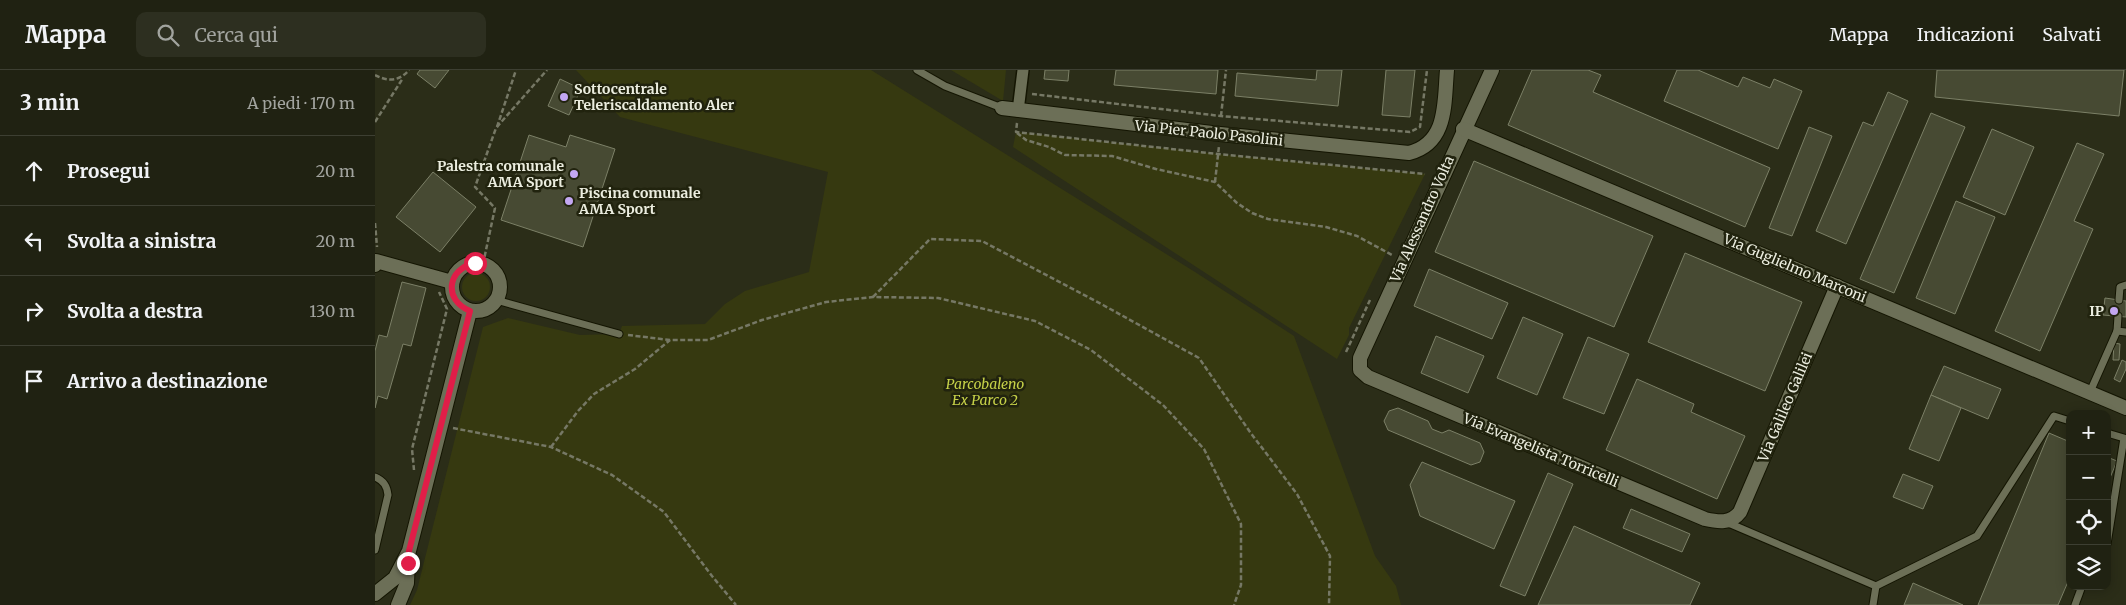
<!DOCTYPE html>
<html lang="it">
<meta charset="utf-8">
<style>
:root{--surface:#202212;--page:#2d2f20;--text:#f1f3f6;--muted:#a2a49f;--line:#3d3f32}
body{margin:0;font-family:Merriweather,serif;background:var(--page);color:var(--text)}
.controls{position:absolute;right:15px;bottom:15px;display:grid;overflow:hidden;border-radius:10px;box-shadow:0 2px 12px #0003}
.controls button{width:45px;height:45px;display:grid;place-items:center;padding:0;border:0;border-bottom:1px solid var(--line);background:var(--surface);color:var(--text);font:25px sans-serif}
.stop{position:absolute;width:15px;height:15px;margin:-11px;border:4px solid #e11d48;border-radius:50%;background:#fff}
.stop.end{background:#e11d48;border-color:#fff;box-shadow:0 1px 5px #0008}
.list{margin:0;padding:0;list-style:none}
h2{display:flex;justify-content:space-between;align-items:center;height:65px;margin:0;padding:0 20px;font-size:21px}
h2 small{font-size:16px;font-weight:400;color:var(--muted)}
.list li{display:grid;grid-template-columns:32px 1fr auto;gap:15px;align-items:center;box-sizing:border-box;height:70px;padding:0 20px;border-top:1px solid var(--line)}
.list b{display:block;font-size:19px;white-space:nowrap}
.list em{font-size:16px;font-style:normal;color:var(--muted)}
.icon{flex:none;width:28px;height:28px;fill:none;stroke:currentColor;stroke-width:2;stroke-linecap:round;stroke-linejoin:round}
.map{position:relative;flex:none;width:1751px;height:535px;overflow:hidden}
header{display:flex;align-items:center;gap:30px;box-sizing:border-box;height:70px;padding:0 25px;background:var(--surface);border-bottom:1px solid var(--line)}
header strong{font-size:24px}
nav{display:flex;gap:28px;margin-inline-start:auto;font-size:18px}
.search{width:350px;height:45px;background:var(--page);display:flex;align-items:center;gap:12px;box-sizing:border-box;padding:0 18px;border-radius:10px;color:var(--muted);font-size:19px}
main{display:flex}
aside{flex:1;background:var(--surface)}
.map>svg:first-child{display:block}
.green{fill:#363910}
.building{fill:#474a33;stroke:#7c8067}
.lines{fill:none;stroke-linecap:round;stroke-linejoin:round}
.service-casing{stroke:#141502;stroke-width:9}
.pedestrian-casing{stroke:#141502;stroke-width:14}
.minor-casing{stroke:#141502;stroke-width:16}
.path{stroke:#767865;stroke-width:2.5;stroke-dasharray:5 2.5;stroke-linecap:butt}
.service{stroke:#6c6f57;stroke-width:7}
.pedestrian{stroke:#6c6f57;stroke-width:11}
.minor{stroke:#6c6f57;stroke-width:14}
.route{stroke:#e11d48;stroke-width:6}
.poi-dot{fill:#c3a7f2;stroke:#21230e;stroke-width:2}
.labels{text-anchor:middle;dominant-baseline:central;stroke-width:5;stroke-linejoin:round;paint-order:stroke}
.poi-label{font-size:14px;font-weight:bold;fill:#ebeddf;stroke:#21230e;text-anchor:start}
.street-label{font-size:14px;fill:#ebeddf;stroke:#21230e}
.park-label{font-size:14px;font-style:italic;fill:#c6d148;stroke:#21230e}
</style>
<header>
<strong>Mappa</strong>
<div class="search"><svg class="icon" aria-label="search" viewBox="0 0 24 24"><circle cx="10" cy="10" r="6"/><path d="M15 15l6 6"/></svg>Cerca qui</div>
<nav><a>Mappa</a><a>Indicazioni</a><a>Salvati</a></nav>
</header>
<main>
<aside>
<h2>3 min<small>A piedi · 170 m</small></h2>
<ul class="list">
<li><svg class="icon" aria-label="ahead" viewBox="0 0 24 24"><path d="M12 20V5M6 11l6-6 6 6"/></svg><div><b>Prosegui</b></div><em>20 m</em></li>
<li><svg class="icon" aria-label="left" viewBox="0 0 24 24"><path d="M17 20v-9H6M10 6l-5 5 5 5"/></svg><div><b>Svolta a sinistra</b></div><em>20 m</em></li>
<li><svg class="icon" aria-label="right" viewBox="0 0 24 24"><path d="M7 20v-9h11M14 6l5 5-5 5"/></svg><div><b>Svolta a destra</b></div><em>130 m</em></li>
<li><svg class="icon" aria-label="arrive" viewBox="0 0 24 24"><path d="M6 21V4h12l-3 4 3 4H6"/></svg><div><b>Arrivo a destinazione</b></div></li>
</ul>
</aside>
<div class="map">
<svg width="1751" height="535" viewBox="0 0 1751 535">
<rect width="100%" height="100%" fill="#2b2d18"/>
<!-- green -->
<g class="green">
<path d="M201 0H496L820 202 919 266 1000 486 1021 516 1026 535H35L42 520 108 257 133 248 205 265 244 264 247 256 330 254 350 234 370 221 434 202 453 102 245 47Z"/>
<path d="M576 0H631L628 31Z"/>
<path d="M641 62 843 84 1050 104 974 258V265L962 289 638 77Z"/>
<circle cx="101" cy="217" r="14"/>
</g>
<!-- building -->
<g class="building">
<path d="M45 0H74L60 18 42 4Z"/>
<path d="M670 0H694L693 11 669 9Z"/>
<path d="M741 0H843L841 24 739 15Z"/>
<path d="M942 0H967L963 36 860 26 862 3 941 10Z"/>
<path d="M1011 0H1040L1035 47 1007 45Z"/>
<path d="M1157 0H1213L1226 5 1218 22 1395 98 1370 157 1133 55Z"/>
<path d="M1302 0H1323L1363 17 1368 7 1395 18 1399 9 1427 21 1403 79 1289 31Z"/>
<path d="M1562 0H1749L1744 46 1560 27Z"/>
<path d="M185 9 206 19 194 45 173 36Z"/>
<path d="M1513 22 1533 31 1471 174 1441 161 1488 52 1498 56Z"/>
<path d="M1556 43 1590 57 1519 223 1485 209Z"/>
<path d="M1434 57 1457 66 1417 166 1394 158Z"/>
<path d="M1617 59 1659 77 1630 145 1588 127Z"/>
<path d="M154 65 191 77 195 65 240 79 208 177 126 150Z"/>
<path d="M1702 73 1729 84 1699 151 1718 159 1665 281 1620 261Z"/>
<path d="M1099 91 1278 166 1239 257 1060 182Z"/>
<path d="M58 102 101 137 65 182 21 147Z"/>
<path d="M1581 131 1620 147 1580 244 1541 228Z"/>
<path d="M1310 183 1427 232 1390 321 1273 272Z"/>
<path d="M1054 199 1133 233 1117 269 1039 236Z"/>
<path d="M27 212 51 218 36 276 28 274 12 329 3 326 0 338V281L4 265 12 267Z"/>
<path d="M1730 228 1751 231V247L1728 245Z"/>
<path d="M1148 247 1188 264 1162 325 1122 308Z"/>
<path d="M1061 266 1109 286 1093 323 1046 303Z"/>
<path d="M1213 267 1254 284 1229 344 1188 328Z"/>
<path d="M1739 273 1745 274 1744 290H1738Z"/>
<path d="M1747 290 1751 292V299L1745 312 1739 309Z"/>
<path d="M1569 296 1626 319 1613 349 1556 325Z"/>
<path d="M1262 309 1319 334 1316 342 1370 366 1342 429 1231 380Z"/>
<path d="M1556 325 1586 338 1564 391 1534 379Z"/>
<path d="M1023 338 1053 351 1057 359 1067 363 1074 360 1105 373 1109 382 1105 392 1096 395 1013 360 1009 351 1014 341Z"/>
<path d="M1674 363 1695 372V507L1683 535H1603Z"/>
<path d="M1732 387 1742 391 1732 415Z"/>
<path d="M1047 392 1140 431 1119 479 1045 446 1035 415Z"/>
<path d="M1173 403 1198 414 1150 526 1125 516Z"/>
<path d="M1528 404 1558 416 1548 439 1518 427Z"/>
<path d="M1256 439 1315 464 1307 482 1248 458Z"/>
<path d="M1199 456 1325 513 1315 535H1163Z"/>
<path d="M1538 513 1588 535H1529Z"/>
</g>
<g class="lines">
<defs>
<g id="service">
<path d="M542 0 570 16 627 38"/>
<path d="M121 230 244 264"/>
<path d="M1744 230 1745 217 1751 215"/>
<path d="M1743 246 1742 261 1751 262"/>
<path d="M1715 322 1742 261"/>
<path d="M1732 363 1749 368 1732 474"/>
<path d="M0 407C9 411 12 416 13 425L0 480"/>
<path d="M1351 452 1501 516 1498 535"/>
<path d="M1501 516 1602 466 1679 346 1695 351"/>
<path d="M1700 535 1707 516"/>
</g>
<path id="pedestrian" d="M643 41 648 0"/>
<g id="minor">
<path d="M1117 0 985 288V300L993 307 1330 449C1343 452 1356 454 1365 442L1462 216"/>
<path d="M627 38 845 64 1034 83C1073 73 1069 33 1072 0"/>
<path d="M1088 59 1751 338"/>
<circle cx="101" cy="217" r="24"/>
<path d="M0 195 1 191 77 212"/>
<path d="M0 524 20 508 34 481 95 241"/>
<path d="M23 535 32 513 33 488"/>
</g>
</defs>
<!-- service casing -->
<use href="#service" class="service-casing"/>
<!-- pedestrian casing -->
<use href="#pedestrian" class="pedestrian-casing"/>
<!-- minor casing -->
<use href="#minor" class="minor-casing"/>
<!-- path -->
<g class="path">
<path d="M0 5C13 12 25 11 34 0"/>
<path d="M657 24 846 46 1035 62 1045 57 1052 0"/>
<path d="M846 46 851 0"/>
<path d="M0 52 28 8"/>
<path d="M642 53 641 62 843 84 1050 104"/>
<path d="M122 57 141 0"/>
<path d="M642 63 651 70 674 77 690 85 737 86 781 99 840 112 862 133 877 143 893 149 951 157 982 166 1017 185"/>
<path d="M840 112 844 76"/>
<path d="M0 153 2 177"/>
<path d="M108 194 120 138 100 117 121 58 172 0"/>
<path d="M498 227 555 169 607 171 728 235 824 288 875 362 922 424 955 486 954 535"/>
<path d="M253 265 295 270H333L387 250 451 232 498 227 563 228 660 251 716 280 788 335 829 379 866 454V515L859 535"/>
<path d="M971 282 995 230"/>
<path d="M78 358 176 377 237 405 289 442 337 506 361 535"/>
<path d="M176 377 203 341 219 324 260 299 295 270"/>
<path d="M39 400 37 379 72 239 64 222"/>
</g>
<!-- service -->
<use href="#service" class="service"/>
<!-- pedestrian -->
<use href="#pedestrian" class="pedestrian"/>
<!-- minor -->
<use href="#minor" class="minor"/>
</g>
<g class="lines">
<!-- route -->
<path class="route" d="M33 493 34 481 95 241C68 230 72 199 100 193"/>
</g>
<!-- markers -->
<g class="poi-dot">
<circle cx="189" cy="27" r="5"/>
<circle cx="199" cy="104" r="5"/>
<circle cx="194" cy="131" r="5"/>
<circle cx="1739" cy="241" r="5"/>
</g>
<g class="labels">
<!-- poi labels -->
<g class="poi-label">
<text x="199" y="19">Sottocentrale<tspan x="199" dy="16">Teleriscaldamento Aler</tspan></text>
<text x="189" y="96" text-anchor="end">Palestra comunale<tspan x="189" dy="16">AMA Sport</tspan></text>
<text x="204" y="123">Piscina comunale<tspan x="204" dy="16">AMA Sport</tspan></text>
<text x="1729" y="241" text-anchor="end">IP</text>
</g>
<!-- street labels -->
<g class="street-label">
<text transform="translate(834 63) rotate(6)">Via Pier Paolo Pasolini</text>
<text transform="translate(1047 149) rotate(-66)">Via Alessandro Volta</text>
<text transform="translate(1420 198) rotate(23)">Via Guglielmo Marconi</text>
<text transform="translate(1410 337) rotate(-67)">Via Galileo Galilei</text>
<text transform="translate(1166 380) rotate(23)">Via Evangelista Torricelli</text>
</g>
<!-- park labels -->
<g class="park-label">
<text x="610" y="314">Parcobaleno<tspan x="610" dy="16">Ex Parco 2</tspan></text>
</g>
</g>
</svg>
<div class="controls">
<button>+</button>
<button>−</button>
<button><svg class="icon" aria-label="locate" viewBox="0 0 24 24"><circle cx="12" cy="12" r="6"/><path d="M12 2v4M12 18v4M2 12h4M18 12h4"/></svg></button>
<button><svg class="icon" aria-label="layers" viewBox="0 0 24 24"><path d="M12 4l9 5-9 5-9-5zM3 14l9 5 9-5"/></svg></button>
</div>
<div class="stop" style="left:100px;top:193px"></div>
<div class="stop end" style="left:33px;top:493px"></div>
</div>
</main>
